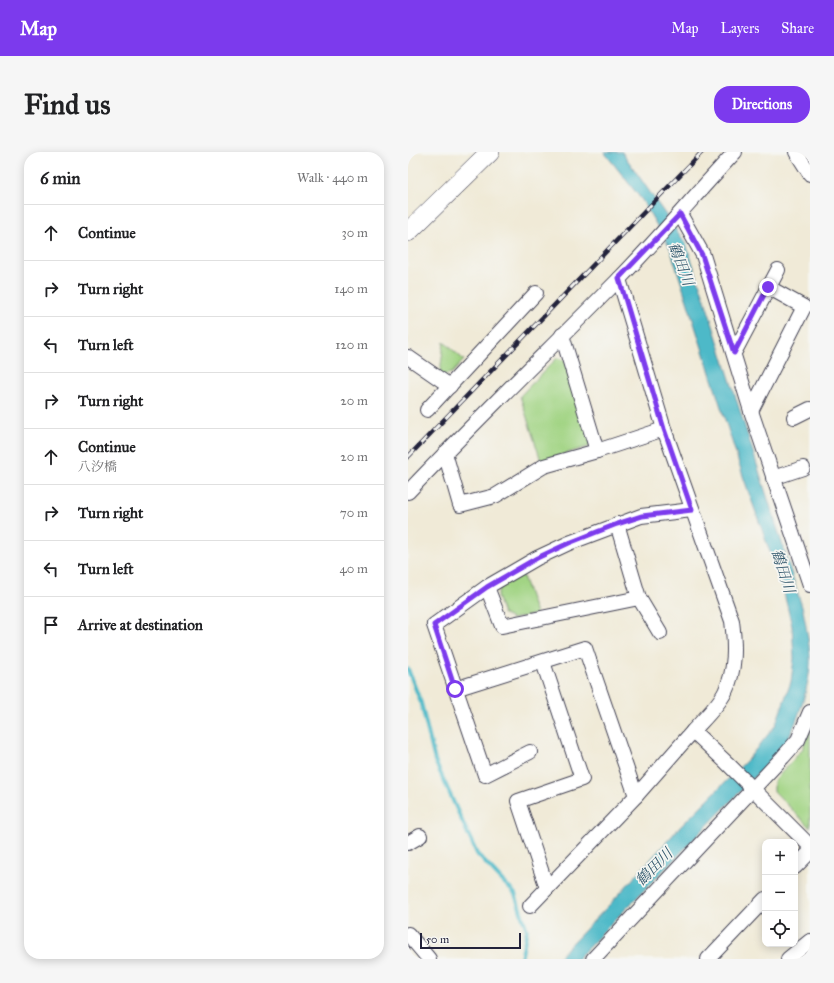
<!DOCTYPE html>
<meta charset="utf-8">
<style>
:root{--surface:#fff;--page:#f6f6f6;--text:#202124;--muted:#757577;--line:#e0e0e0;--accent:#7c3aed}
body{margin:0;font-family:"IM FELL Great Primer","Noto Serif JP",serif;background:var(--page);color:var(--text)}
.controls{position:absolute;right:12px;bottom:12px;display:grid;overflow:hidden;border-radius:8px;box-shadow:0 2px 10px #0003}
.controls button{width:36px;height:36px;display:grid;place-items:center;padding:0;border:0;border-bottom:1px solid var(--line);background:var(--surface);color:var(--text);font:20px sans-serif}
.scale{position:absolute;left:12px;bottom:10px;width:101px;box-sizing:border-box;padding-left:4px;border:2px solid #22223b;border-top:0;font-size:11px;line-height:14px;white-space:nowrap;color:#22223b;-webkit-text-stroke:3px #f6f6f2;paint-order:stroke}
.stop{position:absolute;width:12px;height:12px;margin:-9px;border:3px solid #7c3aed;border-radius:50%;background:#fff}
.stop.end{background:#7c3aed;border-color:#fff;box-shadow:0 1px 4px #0008}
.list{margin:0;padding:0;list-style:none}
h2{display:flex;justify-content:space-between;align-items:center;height:52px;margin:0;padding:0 16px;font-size:17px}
h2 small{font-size:13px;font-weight:400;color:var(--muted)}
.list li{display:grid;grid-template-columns:26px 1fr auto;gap:12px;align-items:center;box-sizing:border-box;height:56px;padding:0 16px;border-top:1px solid var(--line)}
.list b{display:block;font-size:15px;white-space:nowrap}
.list p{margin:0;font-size:13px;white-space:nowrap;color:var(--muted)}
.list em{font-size:13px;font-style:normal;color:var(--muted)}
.icon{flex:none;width:22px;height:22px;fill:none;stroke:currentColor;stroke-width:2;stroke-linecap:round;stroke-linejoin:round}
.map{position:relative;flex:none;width:402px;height:807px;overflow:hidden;border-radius:16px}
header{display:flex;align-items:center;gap:24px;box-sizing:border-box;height:56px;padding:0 20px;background:var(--accent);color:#fff}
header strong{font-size:19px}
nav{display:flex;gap:22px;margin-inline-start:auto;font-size:14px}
.intro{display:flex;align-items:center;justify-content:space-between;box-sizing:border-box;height:96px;padding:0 24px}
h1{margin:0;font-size:28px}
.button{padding:10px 18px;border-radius:16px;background:var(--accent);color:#fff;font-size:14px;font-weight:700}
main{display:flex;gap:24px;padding:0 24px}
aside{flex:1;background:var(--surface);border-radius:16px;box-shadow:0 2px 10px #0003}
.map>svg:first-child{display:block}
.green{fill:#a2d484;stroke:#627b60}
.water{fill:#4db9c8;stroke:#386e82}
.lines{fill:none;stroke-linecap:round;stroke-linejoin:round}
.stream{stroke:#4db9c8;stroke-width:4}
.minor-casing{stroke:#414052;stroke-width:16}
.secondary-casing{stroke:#414052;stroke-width:20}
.minor{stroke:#fff;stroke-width:14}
.secondary{stroke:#fff;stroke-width:19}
.rail-casing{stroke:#22223b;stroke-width:4.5}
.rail{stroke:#f6f6f2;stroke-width:3;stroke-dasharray:9;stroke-linecap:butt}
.route{stroke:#7c3aed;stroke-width:5}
.labels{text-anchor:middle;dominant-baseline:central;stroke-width:3.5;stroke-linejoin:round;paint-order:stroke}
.water-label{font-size:15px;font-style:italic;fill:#31576c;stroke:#f6f6f2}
</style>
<header>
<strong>Map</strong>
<nav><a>Map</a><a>Layers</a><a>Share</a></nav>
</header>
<div class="intro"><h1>Find us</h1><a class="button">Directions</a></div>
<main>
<aside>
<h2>6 min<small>Walk · 440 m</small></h2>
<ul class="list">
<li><svg class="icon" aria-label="ahead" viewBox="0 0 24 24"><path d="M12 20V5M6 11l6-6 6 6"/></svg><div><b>Continue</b></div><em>30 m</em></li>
<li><svg class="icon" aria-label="right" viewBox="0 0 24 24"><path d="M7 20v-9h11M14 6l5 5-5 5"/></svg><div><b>Turn right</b></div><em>140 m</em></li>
<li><svg class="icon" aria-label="left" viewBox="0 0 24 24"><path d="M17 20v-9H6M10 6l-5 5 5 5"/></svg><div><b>Turn left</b></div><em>120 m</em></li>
<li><svg class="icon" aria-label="right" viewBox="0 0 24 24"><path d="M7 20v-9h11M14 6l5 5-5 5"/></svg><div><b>Turn right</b></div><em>20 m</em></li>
<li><svg class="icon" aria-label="ahead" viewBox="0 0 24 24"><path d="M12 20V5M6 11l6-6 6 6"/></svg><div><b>Continue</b><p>八汐橋</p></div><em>20 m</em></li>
<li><svg class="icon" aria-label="right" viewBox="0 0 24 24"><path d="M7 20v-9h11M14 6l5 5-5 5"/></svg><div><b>Turn right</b></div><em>70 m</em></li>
<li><svg class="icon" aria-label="left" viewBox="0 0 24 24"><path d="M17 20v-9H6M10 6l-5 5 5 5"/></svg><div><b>Turn left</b></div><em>40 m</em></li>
<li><svg class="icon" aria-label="arrive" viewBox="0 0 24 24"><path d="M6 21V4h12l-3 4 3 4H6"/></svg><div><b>Arrive at destination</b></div></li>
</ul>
</aside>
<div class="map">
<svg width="402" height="807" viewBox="0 0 402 807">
<rect width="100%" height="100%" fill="#f6f6f2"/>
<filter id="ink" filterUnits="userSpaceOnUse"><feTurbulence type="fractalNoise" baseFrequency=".025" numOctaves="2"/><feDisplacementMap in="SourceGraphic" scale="8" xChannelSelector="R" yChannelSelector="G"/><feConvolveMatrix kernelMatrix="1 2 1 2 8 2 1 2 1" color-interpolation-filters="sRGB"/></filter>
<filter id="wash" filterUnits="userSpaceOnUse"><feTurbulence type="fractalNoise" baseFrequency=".012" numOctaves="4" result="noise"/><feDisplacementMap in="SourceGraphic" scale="16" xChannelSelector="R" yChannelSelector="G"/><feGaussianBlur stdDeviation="0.9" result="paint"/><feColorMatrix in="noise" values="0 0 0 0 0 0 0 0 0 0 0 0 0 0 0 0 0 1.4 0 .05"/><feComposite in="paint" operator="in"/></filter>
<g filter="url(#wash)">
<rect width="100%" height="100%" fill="#f0ead7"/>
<!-- green -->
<g class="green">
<path d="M36 190 56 208 44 221 34 223 32 221Z"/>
<path d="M149 206 157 208 183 294 133 309 112 244Z"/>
<path d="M114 421 128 462 104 467 95 462 89 444 92 434Z"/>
<path d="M402 578V676L366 639V629L394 598Z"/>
</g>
<!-- water -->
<path class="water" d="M196 0H214L278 92 296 145 395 458C398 475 402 493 402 510 402 530 390 571 379 588 375 594 369 601 364 607L169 807H149L203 751 272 675 340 607 367 574 383 530 386 506 384 474 375 437 336 327 262 96 234 48Z"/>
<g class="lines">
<!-- stream -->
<path class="stream" d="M0 517 13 551 27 609 69 702 107 742 119 778 113 807"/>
</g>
</g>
<g filter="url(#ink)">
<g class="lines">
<defs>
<g id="minor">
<path d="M388 0 402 22"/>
<path d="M272 62 295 103 343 259 402 433"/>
<path d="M211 127 256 277 324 469C327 493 328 518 317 540 310 554 295 568 285 579L319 611 402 694"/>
<path d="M154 183 189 299"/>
<path d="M326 201 370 118"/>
<path d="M0 205 42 234"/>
<path d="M19 258 128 141"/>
<path d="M343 259 396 155 360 135"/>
<path d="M386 265 402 257"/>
<path d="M37 301 52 353 87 344 136 314 189 299 256 277"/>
<path d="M365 326 395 316"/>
<path d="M0 340C69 267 141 198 211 127 251 86 288 42 327 0"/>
<path d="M79 435 94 474 231 446 209 372"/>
<path d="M231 446 252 481"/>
<path d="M135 510 174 627 110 649 139 736"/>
<path d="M47 537 177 496 228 644"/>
<path d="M122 600 77 623 26 473 79 435 129 406 161 391 233 364 284 358"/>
<path d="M0 691 12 684"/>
<path d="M387 715 402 700"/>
<path d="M122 754 228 644 285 579"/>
<path d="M0 782 21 807"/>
<path d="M185 807 375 605 390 588 402 560"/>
<path d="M300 807 357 747"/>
<path d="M380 807 402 789"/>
</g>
<path id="secondary" d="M0 80 82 0"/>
</defs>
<!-- minor casing -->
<use href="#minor" class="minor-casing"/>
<!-- secondary casing -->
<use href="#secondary" class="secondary-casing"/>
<!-- minor -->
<use href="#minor" class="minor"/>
<!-- secondary -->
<use href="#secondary" class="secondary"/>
<defs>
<path id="rail" d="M0 305 294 0"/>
</defs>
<!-- rail casing -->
<use href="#rail" class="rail-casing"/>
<!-- rail -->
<use href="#rail" class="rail"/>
</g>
</g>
<g class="lines" filter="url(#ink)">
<!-- route -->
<path class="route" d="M47 537 26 473 79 435 129 406 161 391 209 372 234 364 284 358 256 277 211 126 272 62 294 103 326 201 360 135"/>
</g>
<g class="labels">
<!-- water labels -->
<g class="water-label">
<text transform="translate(273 112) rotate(69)">鶴田川</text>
<text transform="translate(375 419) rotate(72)">鶴田川</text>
<text transform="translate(246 715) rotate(-45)">鶴田川</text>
</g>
</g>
</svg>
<div class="controls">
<button>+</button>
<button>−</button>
<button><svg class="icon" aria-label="locate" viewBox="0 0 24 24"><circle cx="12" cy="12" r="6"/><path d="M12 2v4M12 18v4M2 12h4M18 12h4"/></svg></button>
</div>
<div class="scale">50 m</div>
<div class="stop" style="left:47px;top:537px"></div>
<div class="stop end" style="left:360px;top:135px"></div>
</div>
</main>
